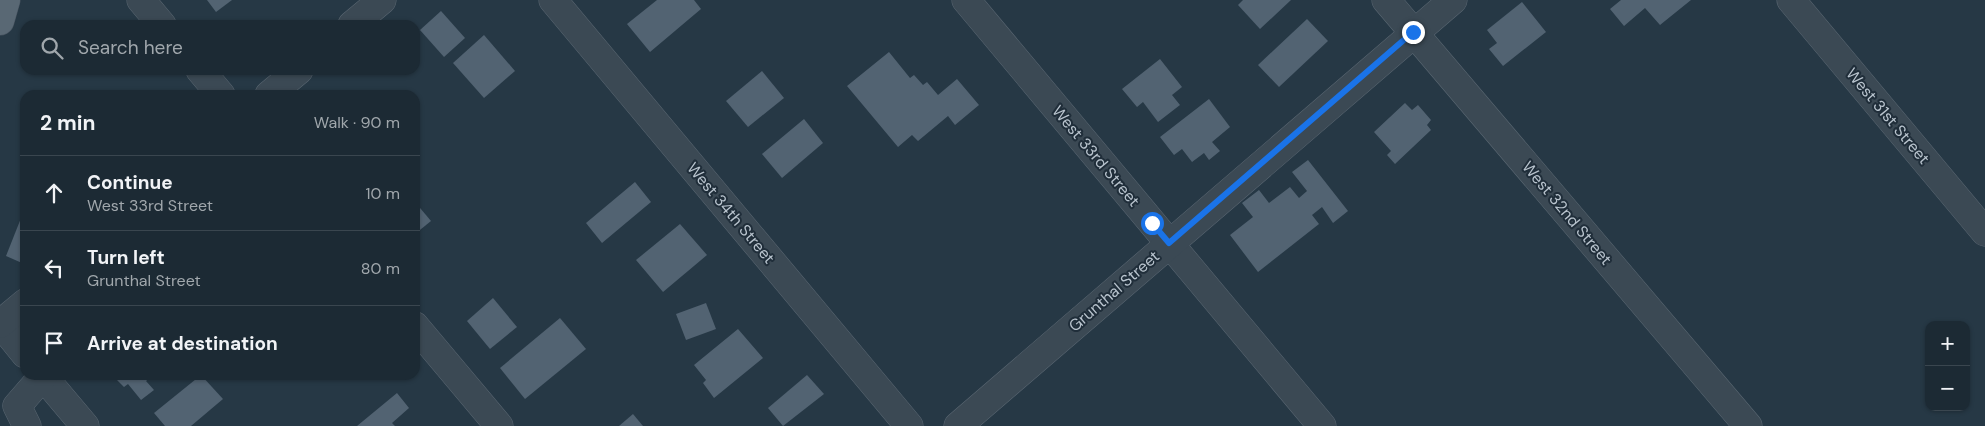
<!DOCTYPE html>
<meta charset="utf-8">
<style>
:root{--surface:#1c2a34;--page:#25323c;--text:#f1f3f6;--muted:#a0a7ac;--line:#3a464f}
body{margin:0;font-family:"DM Sans",sans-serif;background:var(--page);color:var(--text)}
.controls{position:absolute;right:15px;bottom:15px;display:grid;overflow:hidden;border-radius:10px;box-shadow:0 1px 4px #0004}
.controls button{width:45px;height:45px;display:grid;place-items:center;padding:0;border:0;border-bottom:1px solid var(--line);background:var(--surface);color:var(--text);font:25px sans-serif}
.stop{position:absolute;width:15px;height:15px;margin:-11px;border:4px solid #1a73e8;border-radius:50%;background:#fff}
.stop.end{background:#1a73e8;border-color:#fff;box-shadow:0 1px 5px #0008}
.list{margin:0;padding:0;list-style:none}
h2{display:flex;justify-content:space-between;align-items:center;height:65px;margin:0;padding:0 20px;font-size:21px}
h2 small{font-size:16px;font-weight:400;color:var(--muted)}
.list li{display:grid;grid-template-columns:32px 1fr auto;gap:15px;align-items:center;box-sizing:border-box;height:75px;padding:0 20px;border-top:1px solid var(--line)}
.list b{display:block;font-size:19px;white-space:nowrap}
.list p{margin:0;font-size:16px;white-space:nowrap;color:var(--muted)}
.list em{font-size:16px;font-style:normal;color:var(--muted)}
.icon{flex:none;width:28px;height:28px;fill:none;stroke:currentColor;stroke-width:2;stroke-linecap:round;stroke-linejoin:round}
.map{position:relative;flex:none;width:1985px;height:426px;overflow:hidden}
.search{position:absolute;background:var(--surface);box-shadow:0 1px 4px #0004;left:20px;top:20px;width:400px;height:55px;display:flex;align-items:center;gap:12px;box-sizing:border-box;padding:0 18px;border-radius:15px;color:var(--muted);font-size:19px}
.panel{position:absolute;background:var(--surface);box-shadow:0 1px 4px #0004;left:20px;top:90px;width:400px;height:290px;border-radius:15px}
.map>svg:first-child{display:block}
.building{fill:#526372}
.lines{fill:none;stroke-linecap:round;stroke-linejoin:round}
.minor-casing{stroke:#5a6772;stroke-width:29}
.major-casing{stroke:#485561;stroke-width:29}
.minor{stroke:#3b4954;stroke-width:28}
.major{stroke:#596874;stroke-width:28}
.route{stroke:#1a73e8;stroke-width:6}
.labels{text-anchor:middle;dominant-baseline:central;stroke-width:4;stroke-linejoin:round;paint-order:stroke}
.street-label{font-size:16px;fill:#b9c4ce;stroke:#202e3a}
</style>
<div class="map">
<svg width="1985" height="426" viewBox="0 0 1985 426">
<rect width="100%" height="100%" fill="#263845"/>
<!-- building -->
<g class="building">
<path d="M207 0H232L216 12Z"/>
<path d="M657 0H694L701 9 650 52 627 24Z"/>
<path d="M1243 0H1291L1260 29 1238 5Z"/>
<path d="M1621 0H1691L1660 25 1645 8 1624 26 1610 9Z"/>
<path d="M1522 2 1546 32 1503 66 1489 49 1497 43 1487 30Z"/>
<path d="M441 11 465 38 444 57 420 30Z"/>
<path d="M1307 19 1328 41 1279 87 1258 65Z"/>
<path d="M484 35 515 71 484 98 453 63Z"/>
<path d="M889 52 910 78 914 75 923 85 927 82 938 95 957 79 979 105 955 125 948 116 918 141 912 135 898 147 847 86Z"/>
<path d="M1160 59 1182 87 1172 95 1180 105 1158 122 1143 102 1137 107 1122 89Z"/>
<path d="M762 71 784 98 748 127 726 101Z"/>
<path d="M1209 99 1230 127 1212 142 1220 151 1209 160 1204 153 1192 162 1182 149 1174 155 1160 137Z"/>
<path d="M1405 103 1412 110 1418 105 1431 120 1427 125 1431 130 1395 164 1387 155 1391 151 1374 132Z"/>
<path d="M804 119 823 143 782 178 762 154Z"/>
<path d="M1308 160 1348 211 1333 223 1322 207 1312 215 1319 224 1258 272 1230 235 1253 217 1242 203 1259 190 1269 203 1290 187 1299 198 1307 191 1292 172Z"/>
<path d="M635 182 651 202 602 243 586 223Z"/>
<path d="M415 202 431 221 415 234Z"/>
<path d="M25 208V260L22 263 6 256Z"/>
<path d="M680 224 707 255 663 292 636 260Z"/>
<path d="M493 298 517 327 490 349 467 321Z"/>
<path d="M706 303 716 329 686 340 676 314Z"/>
<path d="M560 318 586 349 525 399 500 368Z"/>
<path d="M738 329 763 358 714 398 703 383 706 380 694 365Z"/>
<path d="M120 375H153L146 381 154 390 141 400 128 384 124 387 117 380Z"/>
<path d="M201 375 223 399 191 426H165L154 413Z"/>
<path d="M807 375 824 394 783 426 768 408Z"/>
<path d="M397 393 409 408 392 423 395 426H357Z"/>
<path d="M633 414 643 426H619Z"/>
</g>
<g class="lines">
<defs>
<g id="minor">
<path d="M141 0 162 25"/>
<path d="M553 0 909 426"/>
<path d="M966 0 1322 426"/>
<path d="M1386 0 1748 426"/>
<path d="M1791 0 1985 232"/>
<path d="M352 25 382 0"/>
<path d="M200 70 221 95"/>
<path d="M269 95 299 70"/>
<path d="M0 323 25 354"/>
<path d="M0 324 25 303"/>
<path d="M415 326 499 426"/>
<path d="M42 375 85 426"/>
<path d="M27 426 17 406 43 376"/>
<path d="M958 426 1453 0"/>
</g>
<path id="major" d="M0 21 6 0"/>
</defs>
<!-- minor casing -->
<use href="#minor" class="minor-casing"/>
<!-- major casing -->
<use href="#major" class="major-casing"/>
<!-- minor -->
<use href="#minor" class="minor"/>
<!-- major -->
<use href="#major" class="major"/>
</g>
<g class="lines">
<!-- route -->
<path class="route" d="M1152 223 1169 243 1413 32"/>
</g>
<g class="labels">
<!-- street labels -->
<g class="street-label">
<text transform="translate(1888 116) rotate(50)">West 31st Street</text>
<text transform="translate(1096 156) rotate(50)">West 33rd Street</text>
<text transform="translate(731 213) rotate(50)">West 34th Street</text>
<text transform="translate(1567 213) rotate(50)">West 32nd Street</text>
<text transform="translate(1114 291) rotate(-41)">Grunthal Street</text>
</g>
</g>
</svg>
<div class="controls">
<button>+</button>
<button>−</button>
</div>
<div class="stop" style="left:1152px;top:223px"></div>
<div class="stop end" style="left:1413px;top:32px"></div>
<div class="search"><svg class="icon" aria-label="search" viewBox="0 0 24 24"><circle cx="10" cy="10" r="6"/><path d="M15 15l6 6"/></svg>Search here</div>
<section class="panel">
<h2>2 min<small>Walk · 90 m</small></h2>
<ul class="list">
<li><svg class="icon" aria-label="ahead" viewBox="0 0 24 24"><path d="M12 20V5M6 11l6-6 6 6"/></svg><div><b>Continue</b><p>West 33rd Street</p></div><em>10 m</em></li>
<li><svg class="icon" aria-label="left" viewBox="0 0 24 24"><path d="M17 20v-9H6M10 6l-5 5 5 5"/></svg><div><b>Turn left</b><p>Grunthal Street</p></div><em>80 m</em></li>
<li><svg class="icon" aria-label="arrive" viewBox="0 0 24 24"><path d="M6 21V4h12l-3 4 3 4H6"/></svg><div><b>Arrive at destination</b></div></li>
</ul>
</section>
</div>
